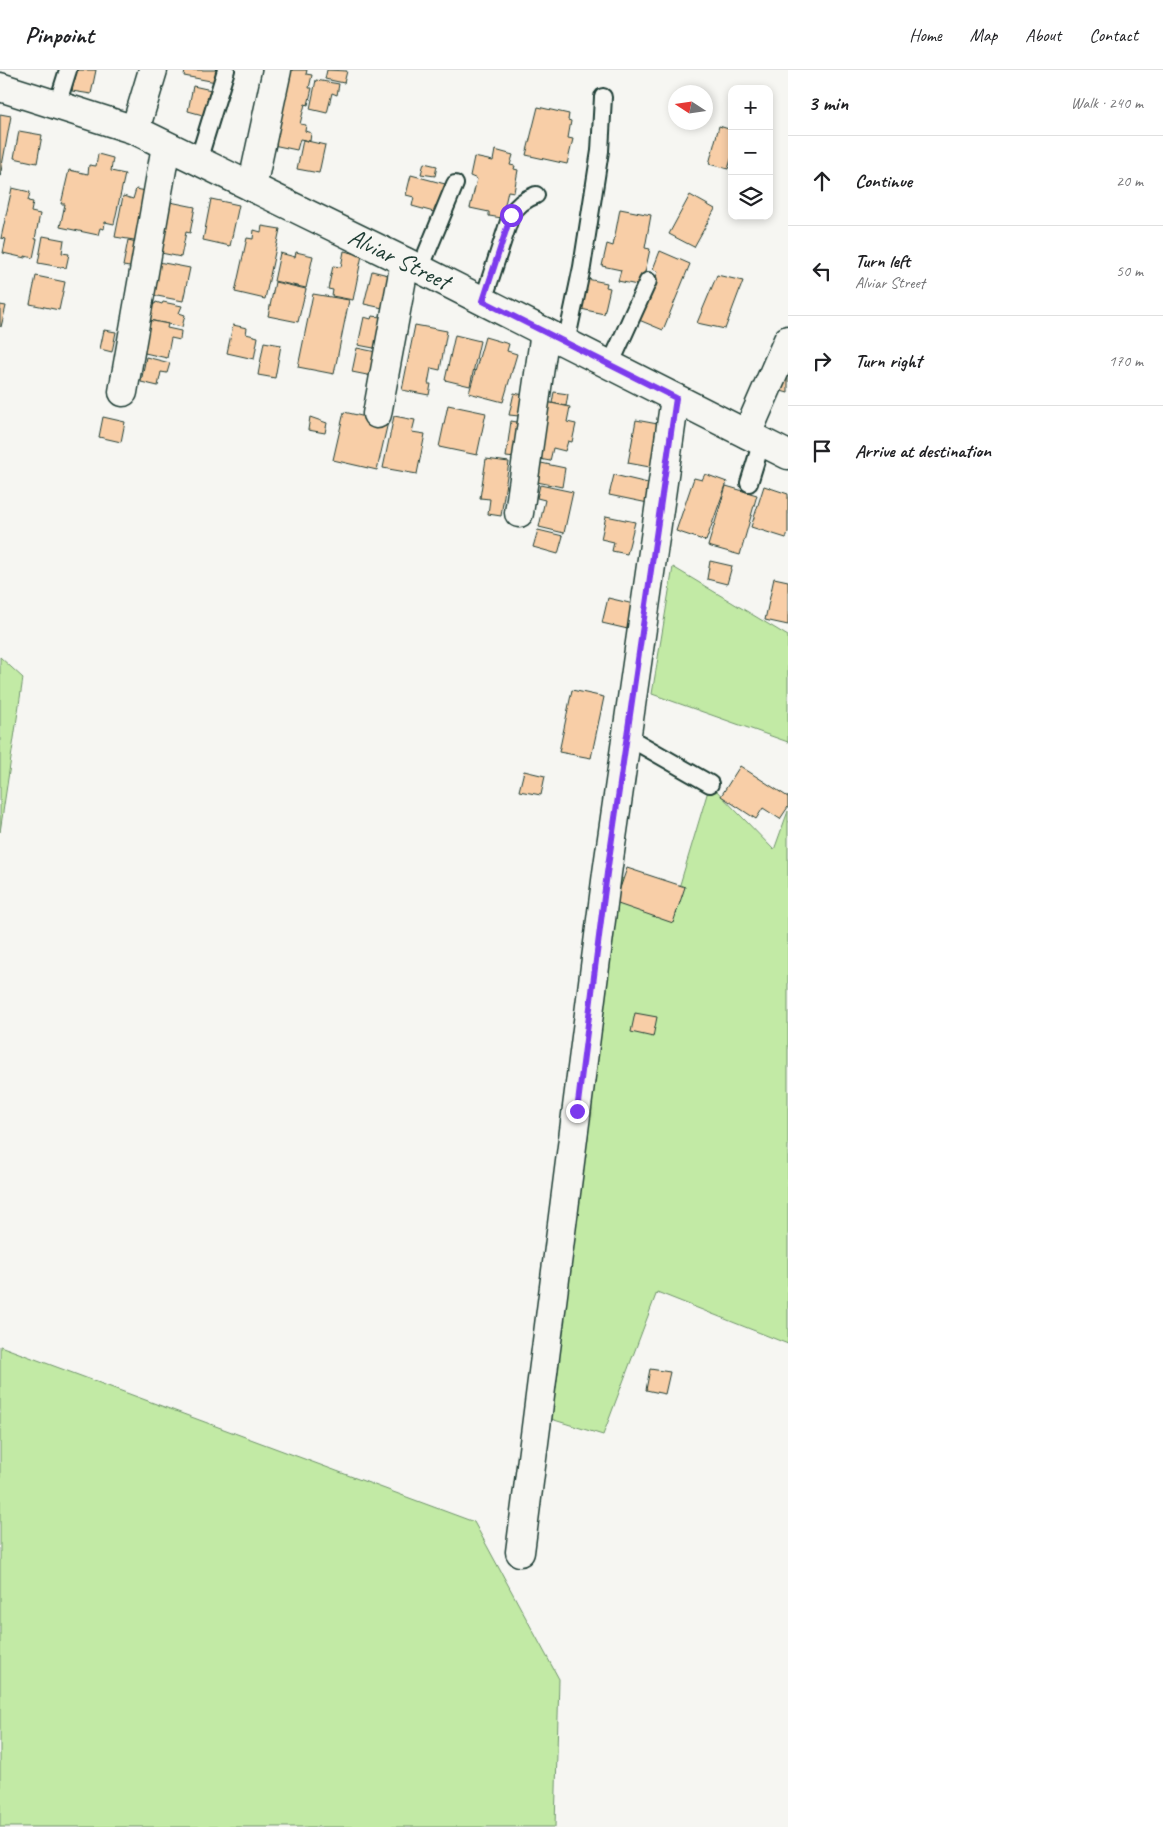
<!DOCTYPE html>
<meta charset="utf-8">
<style>
:root{--surface:#fff;--page:#f6f6f6;--text:#202124;--muted:#757577;--line:#e0e0e0}
body{margin:0;font-family:Caveat,sans-serif;background:var(--page);color:var(--text)}
.controls{position:absolute;right:15px;top:15px;display:grid;overflow:hidden;border-radius:10px;box-shadow:0 2px 8px #0003}
.controls button{width:45px;height:45px;display:grid;place-items:center;padding:0;border:0;border-bottom:1px solid var(--line);background:var(--surface);color:var(--text);font:25px sans-serif}
.compass{position:absolute;left:668px;top:15px;width:45px;height:45px;border-radius:50%;background:var(--surface);box-shadow:0 2px 8px #0003;rotate:282deg}
.stop{position:absolute;width:15px;height:15px;margin:-11px;border:4px solid #7c3aed;border-radius:50%;background:#fff}
.stop.end{background:#7c3aed;border-color:#fff;box-shadow:0 1px 5px #0008}
.list{margin:0;padding:0;list-style:none}
h2{display:flex;justify-content:space-between;align-items:center;height:65px;margin:0;padding:0 20px;font-size:21px}
h2 small{font-size:16px;font-weight:400;color:var(--muted)}
.list li{display:grid;grid-template-columns:32px 1fr auto;gap:15px;align-items:center;box-sizing:border-box;height:90px;padding:0 20px;border-top:1px solid var(--line)}
.list b{display:block;font-size:19px;white-space:nowrap}
.list p{margin:0;font-size:16px;white-space:nowrap;color:var(--muted)}
.list em{font-size:16px;font-style:normal;color:var(--muted)}
.icon{flex:none;width:28px;height:28px;fill:none;stroke:currentColor;stroke-width:2;stroke-linecap:round;stroke-linejoin:round}
.map{position:relative;flex:none;width:788px;height:1757px;overflow:hidden}
header{display:flex;align-items:center;gap:30px;box-sizing:border-box;height:70px;padding:0 25px;background:var(--surface);border-bottom:1px solid var(--line)}
header strong{font-size:24px}
nav{display:flex;gap:28px;margin-inline-start:auto;font-size:18px}
main{display:flex}
aside{flex:1;background:var(--surface)}
.map>svg:first-child{display:block}
.green{fill:#c2eaa5;stroke:#70946c}
.building{fill:#f8cea7;stroke:#1f3d34}
.lines{fill:none;stroke-linecap:round;stroke-linejoin:round}
.service-casing{stroke:#1f3d34;stroke-width:20}
.minor-casing{stroke:#1f3d34;stroke-width:31}
.tertiary-casing{stroke:#1f3d34;stroke-width:31}
.service{stroke:#f6f6f2;stroke-width:16}
.minor{stroke:#f6f6f2;stroke-width:28}
.tertiary{stroke:#f6f6f2;stroke-width:28}
.route{stroke:#7c3aed;stroke-width:6}
.labels{text-anchor:middle;dominant-baseline:central;stroke-width:4;stroke-linejoin:round;paint-order:stroke}
.street-label{font-size:25px;fill:#1f3d34;stroke:#f6f6f2}
</style>
<header>
<strong>Pinpoint</strong>
<nav><a>Home</a><a>Map</a><a>About</a><a>Contact</a></nav>
</header>
<main>
<div class="map">
<svg width="788" height="1757" viewBox="0 0 788 1757">
<rect width="100%" height="100%" fill="#f6f6f2"/>
<filter id="ink" filterUnits="userSpaceOnUse"><feTurbulence type="fractalNoise" baseFrequency=".02" numOctaves="2"/><feDisplacementMap in="SourceGraphic" scale="10" xChannelSelector="R" yChannelSelector="G"/><feConvolveMatrix kernelMatrix="1 2 1 2 8 2 1 2 1" color-interpolation-filters="sRGB"/></filter>
<g filter="url(#ink)">
<!-- green -->
<g class="green">
<path d="M673 497 788 566V672L652 624Z"/>
<path d="M0 587 23 608 0 762Z"/>
<path d="M710 714 774 780 788 741V1274L657 1222 603 1365 538 1345 607 803 676 828Z"/>
<path d="M0 1276 474 1452 559 1609 555 1757H0Z"/>
</g>
<!-- building -->
<g class="building">
<path d="M77 0H96L91 24 72 21Z"/>
<path d="M179 0H219L216 12 184 6 185 1Z"/>
<path d="M281 0H307L306 4 312 5 309 18H312L308 35 305 34 300 54 306 55 305 61 311 63 310 71 300 69 297 80 273 75Z"/>
<path d="M327 0 347 1 344 13 325 9Z"/>
<path d="M316 10 339 14 337 25 332 23 327 43 310 39Z"/>
<path d="M193 16 216 21 210 47 188 41Z"/>
<path d="M538 37 569 44 568 50 571 51 568 68 573 69 567 94 526 85Z"/>
<path d="M0 44 11 46 0 107Z"/>
<path d="M719 56 732 60V86L728 99 709 94Z"/>
<path d="M19 61 42 65 37 93 14 88Z"/>
<path d="M303 70 325 75 319 103 297 99Z"/>
<path d="M495 80 513 85 510 95 515 96 514 99 518 100 514 122 508 121 502 148 489 146V142L470 138 477 109 470 106 474 87 493 91Z"/>
<path d="M98 84 113 88 111 101 125 104 114 154 105 152 104 159 100 158 98 165 60 157 65 134H61L69 100 88 104 89 95 96 96Z"/>
<path d="M424 93 437 96 435 106 421 104Z"/>
<path d="M411 105 449 115 441 144 412 136 414 127 406 125Z"/>
<path d="M12 118 30 122 28 131 33 132 31 142 40 144 35 169H37L33 188 25 186V188L3 183 6 169 1 168Z"/>
<path d="M136 119 156 123 147 172 115 167 123 126 133 129Z"/>
<path d="M690 125 715 139 694 177 669 164Z"/>
<path d="M211 129 239 135 230 176 203 170Z"/>
<path d="M165 131 195 137 190 163 186 162 181 187 156 182Z"/>
<path d="M620 139 651 145 645 178 650 179 642 216 618 211 621 200 602 196 607 174 613 176Z"/>
<path d="M262 156 280 159 265 229 235 222 247 168 253 169 254 160 261 162Z"/>
<path d="M43 166 64 170 62 183 69 184 66 198 38 193Z"/>
<path d="M128 170 141 173 136 198 123 196Z"/>
<path d="M344 181 362 185 353 230 332 226 333 220 328 219 333 196 341 197Z"/>
<path d="M660 181 690 194 663 260 639 250 658 202 653 199Z"/>
<path d="M296 182 313 186 306 218 274 211 280 183 295 187Z"/>
<path d="M153 191 190 198 183 231 147 224Z"/>
<path d="M372 201 400 208 392 240 364 234Z"/>
<path d="M717 205 743 211 725 259 697 253Z"/>
<path d="M36 206 65 212 59 240 30 234Z"/>
<path d="M587 209 607 213 606 217 610 218 604 244 581 239Z"/>
<path d="M275 212 306 219 298 252 268 246Z"/>
<path d="M313 224 349 230 334 304 298 297Z"/>
<path d="M156 232 162 234 163 232 182 236 179 243 185 245 182 257 145 249 149 233 155 234Z"/>
<path d="M0 235 6 236 1 257 0 256Z"/>
<path d="M372 246 381 247 384 280 358 275 364 247 371 249Z"/>
<path d="M143 249 168 254 167 258 181 261 180 270 171 268 167 288 136 281Z"/>
<path d="M233 255 247 258 246 264 258 267 254 289 227 283Z"/>
<path d="M415 255 447 261 440 300 431 298 428 314H431L429 325 402 320Z"/>
<path d="M104 260 116 262 112 282 100 279Z"/>
<path d="M455 265 480 271 470 316 445 310Z"/>
<path d="M485 267 509 274 507 281 517 284 503 332 469 323Z"/>
<path d="M264 272 281 275 275 308 258 305Z"/>
<path d="M357 278 381 283 377 307 352 302Z"/>
<path d="M146 287 170 293 167 303 161 302 158 316 141 312Z"/>
<path d="M788 299V323L781 321Z"/>
<path d="M554 322 568 324 566 336 552 333Z"/>
<path d="M514 323 528 326 520 340 519 346 509 345Z"/>
<path d="M546 332 570 337 567 352 576 354 572 372 568 371 565 381 553 378 550 391 534 388Z"/>
<path d="M448 335 486 343 477 385 439 377Z"/>
<path d="M344 342 388 352 377 400 333 390Z"/>
<path d="M394 346 415 350 412 362 425 364 417 404 383 398Z"/>
<path d="M103 347 125 352 121 372 99 367Z"/>
<path d="M310 347 327 353 325 363 308 360Z"/>
<path d="M636 350 663 355 655 398 628 393Z"/>
<path d="M511 351 529 354 524 389 506 387Z"/>
<path d="M486 389 509 392 501 446 488 444 490 429 480 428Z"/>
<path d="M541 393 565 398 562 417 532 411 535 397H540Z"/>
<path d="M705 404 727 412 706 471 676 461 694 408 702 410Z"/>
<path d="M614 405 652 414 648 433 609 425Z"/>
<path d="M540 415 573 422 564 463 539 457 545 430 537 428Z"/>
<path d="M726 416 757 425 740 485 708 476Z"/>
<path d="M764 416 788 424V462L786 468 751 457Z"/>
<path d="M606 446 635 452 627 484 612 481 614 472 601 469Z"/>
<path d="M538 460 563 466 558 484 533 477Z"/>
<path d="M710 491 732 496 727 514 707 509Z"/>
<path d="M774 508 788 511V555L765 550Z"/>
<path d="M608 528 638 535 632 560 602 553Z"/>
<path d="M572 620 604 627 591 688 559 682Z"/>
<path d="M740 696 788 727V737L780 749 763 738 756 749 721 726Z"/>
<path d="M524 701 545 706 541 725 519 721Z"/>
<path d="M627 798 685 817 673 853 615 833Z"/>
<path d="M635 943 657 947 653 967 631 962Z"/>
<path d="M650 1299 670 1302 665 1324 646 1320Z"/>
</g>
<g class="lines">
<defs>
<g id="service">
<path d="M57 35 68 0"/>
<path d="M198 91 226 0"/>
<path d="M420 199 455 114"/>
<path d="M483 231 511 145C517 135 525 129 536 125"/>
<path d="M566 273 582 197 600 81 603 27"/>
<path d="M610 295 648 211"/>
<path d="M749 413 762 371"/>
<path d="M626 666 710 714"/>
</g>
<g id="minor">
<path d="M135 60 153 0"/>
<path d="M252 117 277 0"/>
<path d="M123 322 166 76"/>
<path d="M377 344 405 192"/>
<path d="M747 364 788 270"/>
<path d="M519 443 545 262"/>
<path d="M520 1482 607 803 675 328"/>
</g>
<path id="tertiary" d="M0 17 135 60 420 199 788 385"/>
</defs>
<!-- service casing -->
<use href="#service" class="service-casing"/>
<!-- minor casing -->
<use href="#minor" class="minor-casing"/>
<!-- tertiary casing -->
<use href="#tertiary" class="tertiary-casing"/>
<!-- service -->
<use href="#service" class="service"/>
<!-- minor -->
<use href="#minor" class="minor"/>
<!-- tertiary -->
<use href="#tertiary" class="tertiary"/>
</g>
</g>
<g class="lines" filter="url(#ink)">
<!-- route -->
<path class="route" d="M511 145 483 231 676 328 607 803 577 1041"/>
</g>
<g class="labels">
<!-- street labels -->
<g class="street-label">
<text transform="translate(399 189) rotate(26)">Alviar Street</text>
</g>
</g>
</svg>
<div class="controls">
<button>+</button>
<button>−</button>
<button><svg class="icon" aria-label="layers" viewBox="0 0 24 24"><path d="M12 4l9 5-9 5-9-5zM3 14l9 5 9-5"/></svg></button>
</div>
<svg class="compass" viewBox="-18 -18 36 36"><path d="M0-13l5 13h-10z" fill="#e53935"/><path d="M0 13l5-13h-10z" fill="#757577"/></svg>
<div class="stop" style="left:511px;top:145px"></div>
<div class="stop end" style="left:577px;top:1041px"></div>
</div>
<aside>
<h2>3 min<small>Walk · 240 m</small></h2>
<ul class="list">
<li><svg class="icon" aria-label="ahead" viewBox="0 0 24 24"><path d="M12 20V5M6 11l6-6 6 6"/></svg><div><b>Continue</b></div><em>20 m</em></li>
<li><svg class="icon" aria-label="left" viewBox="0 0 24 24"><path d="M17 20v-9H6M10 6l-5 5 5 5"/></svg><div><b>Turn left</b><p>Alviar Street</p></div><em>50 m</em></li>
<li><svg class="icon" aria-label="right" viewBox="0 0 24 24"><path d="M7 20v-9h11M14 6l5 5-5 5"/></svg><div><b>Turn right</b></div><em>170 m</em></li>
<li><svg class="icon" aria-label="arrive" viewBox="0 0 24 24"><path d="M6 21V4h12l-3 4 3 4H6"/></svg><div><b>Arrive at destination</b></div></li>
</ul>
</aside>
</main>
